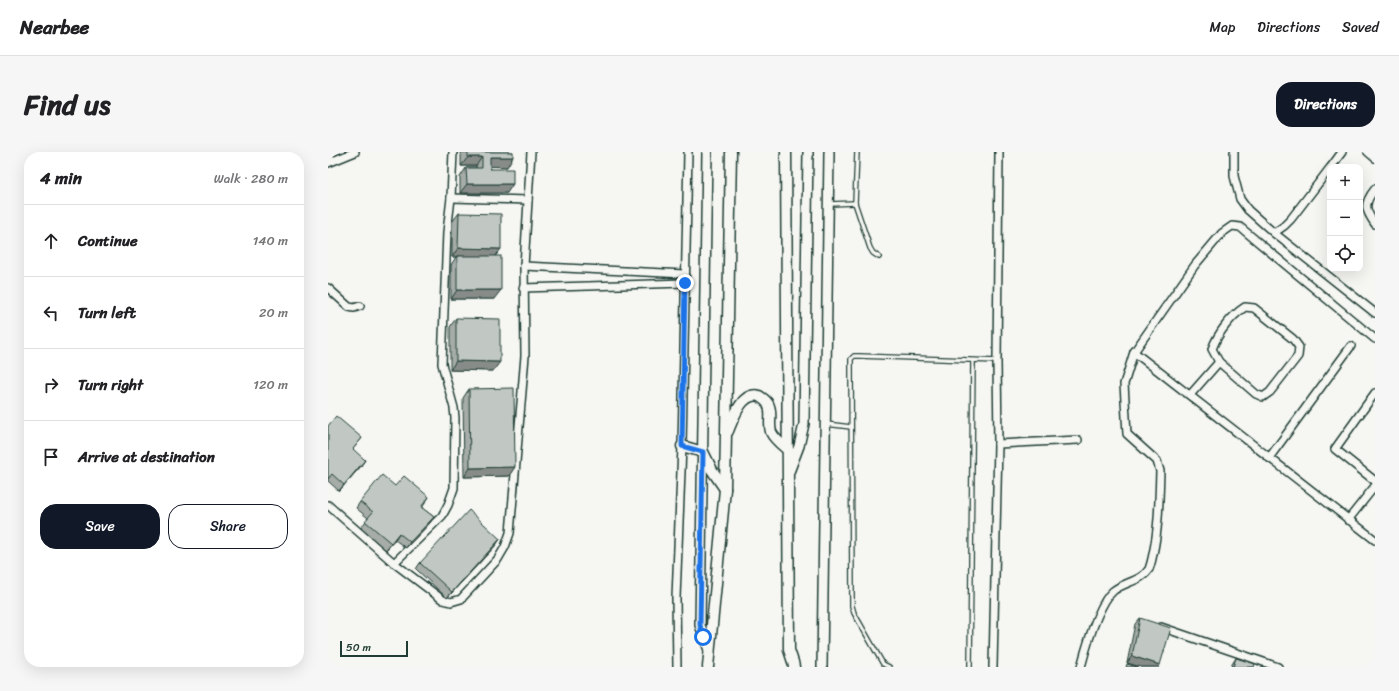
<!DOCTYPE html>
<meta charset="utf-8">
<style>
:root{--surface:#fff;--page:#f6f6f6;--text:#202124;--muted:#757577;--line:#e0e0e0;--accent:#111827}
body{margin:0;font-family:Sriracha,sans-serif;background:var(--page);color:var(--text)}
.controls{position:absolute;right:12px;top:12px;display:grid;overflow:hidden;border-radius:8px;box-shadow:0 4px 16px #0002}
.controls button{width:36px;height:36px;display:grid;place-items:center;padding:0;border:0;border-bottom:1px solid var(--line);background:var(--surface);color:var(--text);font:20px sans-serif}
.scale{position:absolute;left:12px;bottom:10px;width:68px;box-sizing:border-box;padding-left:4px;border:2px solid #1f3d34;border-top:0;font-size:11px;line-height:14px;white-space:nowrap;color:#1f3d34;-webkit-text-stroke:3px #f6f6f2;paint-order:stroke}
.stop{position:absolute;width:12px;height:12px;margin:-9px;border:3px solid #1a73e8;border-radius:50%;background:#fff}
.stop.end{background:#1a73e8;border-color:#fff;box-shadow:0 1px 4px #0008}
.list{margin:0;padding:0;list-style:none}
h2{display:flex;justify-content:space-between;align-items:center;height:52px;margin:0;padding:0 16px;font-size:17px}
h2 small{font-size:13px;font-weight:400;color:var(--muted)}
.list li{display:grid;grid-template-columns:26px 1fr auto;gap:12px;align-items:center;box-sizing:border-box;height:72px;padding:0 16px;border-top:1px solid var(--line)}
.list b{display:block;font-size:15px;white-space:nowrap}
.list em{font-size:13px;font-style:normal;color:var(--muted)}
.actions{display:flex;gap:8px;padding:12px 16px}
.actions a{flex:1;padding:9px 0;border:1px solid var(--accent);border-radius:16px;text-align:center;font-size:14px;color:var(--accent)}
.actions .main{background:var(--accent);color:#fff}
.icon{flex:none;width:22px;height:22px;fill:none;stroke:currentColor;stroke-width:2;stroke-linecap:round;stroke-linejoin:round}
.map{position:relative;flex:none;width:1047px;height:515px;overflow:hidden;border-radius:16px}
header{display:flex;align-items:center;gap:24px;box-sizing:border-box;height:56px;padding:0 20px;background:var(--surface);border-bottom:1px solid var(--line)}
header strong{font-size:19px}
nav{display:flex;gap:22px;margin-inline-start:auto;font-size:14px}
.intro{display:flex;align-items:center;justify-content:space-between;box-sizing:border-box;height:96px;padding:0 24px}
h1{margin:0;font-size:28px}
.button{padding:10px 18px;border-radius:16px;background:var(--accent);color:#fff;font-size:14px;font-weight:700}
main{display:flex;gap:24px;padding:0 24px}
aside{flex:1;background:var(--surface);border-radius:16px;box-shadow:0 4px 16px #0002}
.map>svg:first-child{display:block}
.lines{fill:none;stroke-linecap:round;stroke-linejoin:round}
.service-casing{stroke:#1f3d34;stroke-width:6}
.minor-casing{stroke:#1f3d34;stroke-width:10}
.tertiary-casing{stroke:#1f3d34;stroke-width:12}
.secondary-casing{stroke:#1f3d34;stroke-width:13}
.service{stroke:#f6f6f2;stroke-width:3.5}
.minor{stroke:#f6f6f2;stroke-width:7}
.tertiary{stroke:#f6f6f2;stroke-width:9}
.secondary{stroke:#f6f6f2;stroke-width:10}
.wall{fill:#a6aca8;stroke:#1f3d34}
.shaded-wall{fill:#878c88;stroke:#1f3d34}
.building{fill:#c1c8c3;stroke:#1f3d34}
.route{stroke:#1a73e8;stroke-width:5}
</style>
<header>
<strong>Nearbee</strong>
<nav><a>Map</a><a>Directions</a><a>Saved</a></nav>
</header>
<div class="intro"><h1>Find us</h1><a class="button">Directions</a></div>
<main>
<aside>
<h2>4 min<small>Walk · 280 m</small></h2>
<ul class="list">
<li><svg class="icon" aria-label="ahead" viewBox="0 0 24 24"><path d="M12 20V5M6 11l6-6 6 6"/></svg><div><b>Continue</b></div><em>140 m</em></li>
<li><svg class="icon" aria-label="left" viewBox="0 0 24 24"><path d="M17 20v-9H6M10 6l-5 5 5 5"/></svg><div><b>Turn left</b></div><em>20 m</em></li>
<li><svg class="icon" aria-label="right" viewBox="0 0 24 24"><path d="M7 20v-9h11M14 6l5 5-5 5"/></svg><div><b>Turn right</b></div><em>120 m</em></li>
<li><svg class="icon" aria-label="arrive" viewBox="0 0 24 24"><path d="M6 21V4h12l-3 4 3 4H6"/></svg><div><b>Arrive at destination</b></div></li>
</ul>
<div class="actions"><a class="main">Save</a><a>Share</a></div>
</aside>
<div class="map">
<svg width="1047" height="515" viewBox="0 0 1047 515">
<rect width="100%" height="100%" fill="#f6f6f2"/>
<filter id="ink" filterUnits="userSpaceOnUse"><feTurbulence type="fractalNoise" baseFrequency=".025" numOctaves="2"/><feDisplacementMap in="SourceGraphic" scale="8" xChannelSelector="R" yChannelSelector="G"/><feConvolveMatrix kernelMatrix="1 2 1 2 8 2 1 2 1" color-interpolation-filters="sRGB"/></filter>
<g filter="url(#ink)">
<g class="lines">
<defs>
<g id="service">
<path d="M529 0 527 51 542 96 545 101 551 105"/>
<path d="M502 52 527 51"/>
<path d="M498 272 523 275"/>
<path d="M561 515 555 512 526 461 524 454 523 207 526 204H531L669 209"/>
<path d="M642 515 645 209"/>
</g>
<g id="minor">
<path d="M906 0V24L912 47 920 58 946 81 1047 161"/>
<path d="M1040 0 1047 6"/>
<path d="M0 11 27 0"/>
<path d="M1003 15 1014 0"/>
<path d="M1047 37C1035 52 1037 58 1047 72"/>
<path d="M123 46 200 48"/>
<path d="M946 81 956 74 963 67 1002 16"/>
<path d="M196 114 357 122"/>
<path d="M0 136 21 155 26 156 32 154"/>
<path d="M195 136 357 131"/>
<path d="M917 155 926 156 965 187 971 195 970 204 942 240 935 245 928 242 891 210 884 197C890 181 903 164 917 155Z"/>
<path d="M806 200 1047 388"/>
<path d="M1047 241 1007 297 1047 329"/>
<path d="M862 243 891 210"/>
<path d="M670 292 750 288"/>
<path d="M941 306 1023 194"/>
<path d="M0 353 66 411 115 448 123 450 133 447 170 407 177 395 182 381 197 204 196 114 203 0"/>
<path d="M1020 368 1047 334"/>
<path d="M66 411 114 364 120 353 126 336 127 266 126 256 114 212 119 80 123 46 125 0"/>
<path d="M833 475 950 515"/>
<path d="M349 515 348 446 354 294 360 0"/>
<path d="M665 515 670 292 669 209 671 0"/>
<path d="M753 515C758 496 770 452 785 439 796 430 814 429 821 417 823 412 824 407 825 402 831 375 831 347 832 319L829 309 799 282 796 232 806 200 867 113 894 81 904 74 912 75 1047 187"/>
</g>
<g id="tertiary">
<path d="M379 0 372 473 382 501"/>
<path d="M461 320 471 294 476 272 480 0"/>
<path d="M494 515 501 0"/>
</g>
<g id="secondary">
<path d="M458 0 461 498 465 510 466 515"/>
<path d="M400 279C405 267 414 239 431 244 434 246 438 248 440 252 445 260 440 271 443 280 446 287 454 293 460 298"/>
<path d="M354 294 375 300 384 318 397 337"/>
<path d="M380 515 397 337 403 0"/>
</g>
</defs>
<!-- service casing -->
<use href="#service" class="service-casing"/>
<!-- minor casing -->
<use href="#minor" class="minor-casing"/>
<!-- tertiary casing -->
<use href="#tertiary" class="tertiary-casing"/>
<!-- secondary casing -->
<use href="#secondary" class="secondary-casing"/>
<!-- service -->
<use href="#service" class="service"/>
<!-- minor -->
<use href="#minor" class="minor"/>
<!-- tertiary -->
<use href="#tertiary" class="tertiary"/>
<!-- secondary -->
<use href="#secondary" class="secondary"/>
</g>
<!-- wall -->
<g class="wall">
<path d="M133 0H185L179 15 162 14V17L179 41H132V25L138 16H148V14H133Z"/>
<path d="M131 61 168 104 166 147H123V113L128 105H124V70Z"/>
<path d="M128 166 165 219 122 218V175Z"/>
<path d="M141 237 181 324 136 325 135 246Z"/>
<path d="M0 274 34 286 25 297 33 314 11 339 0 329Z"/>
<path d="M67 334 101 345 94 356 106 365 101 372 78 396 67 388 58 398 33 376 40 366 28 356 32 350Z"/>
<path d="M172 387 168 393 119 446 88 417 92 411Z"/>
<path d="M812 466 831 515H813L799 511 807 472Z"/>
<path d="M908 506 926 515H903L904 512Z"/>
</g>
<!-- shaded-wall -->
<g class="shaded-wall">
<path d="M140 5H154L148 14H133Z"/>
<path d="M162 5H185L179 15 156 14Z"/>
<path d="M139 32H185L179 41H132Z"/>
<path d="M130 96 173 97 166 106 129 104 128 105H124Z"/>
<path d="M129 138H173L166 147H123Z"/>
<path d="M128 209 172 210 165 219 122 218Z"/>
<path d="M37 308 33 314 11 339 16 333Z"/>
<path d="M187 315 181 324 136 325 142 316Z"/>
<path d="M106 365 101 372 78 396 82 390Z"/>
<path d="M71 381 67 388 58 398 63 391Z"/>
<path d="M172 387 168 393 119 446 124 440Z"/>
<path d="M804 504 832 513 831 515H813L799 511Z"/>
</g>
<!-- building -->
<g class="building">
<path d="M140 0H185V5H162V17H185V32H139L138 16H154V5H140Z"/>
<path d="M131 61 173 62V97L130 96Z"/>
<rect x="129" y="104" width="44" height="34"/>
<path d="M128 166 172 167V210L128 209Z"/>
<path d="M186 236 187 315 142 316 141 237Z"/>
<path d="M8 264 34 286 25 297 37 308 16 333 4 322 0 327V274Z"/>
<path d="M54 323 67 334 76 324 101 345 93 355 106 365 82 390 71 381 63 391 37 369 45 360 32 350Z"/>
<path d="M141 358 172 387 124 440 92 411Z"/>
<path d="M812 466 843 476 832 513 804 504Z"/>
<path d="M908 506 927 512 926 515H905Z"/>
<path d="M799 512 809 515H798Z"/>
</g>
</g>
<g class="lines" filter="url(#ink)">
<!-- route -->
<path class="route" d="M357 131 354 294 375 300 372 473 375 485"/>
</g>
</svg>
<div class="controls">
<button>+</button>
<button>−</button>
<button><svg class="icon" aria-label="locate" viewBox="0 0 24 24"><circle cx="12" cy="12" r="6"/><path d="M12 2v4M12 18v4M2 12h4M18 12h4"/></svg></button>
</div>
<div class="scale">50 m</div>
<div class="stop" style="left:375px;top:485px"></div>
<div class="stop end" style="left:357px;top:131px"></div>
</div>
</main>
